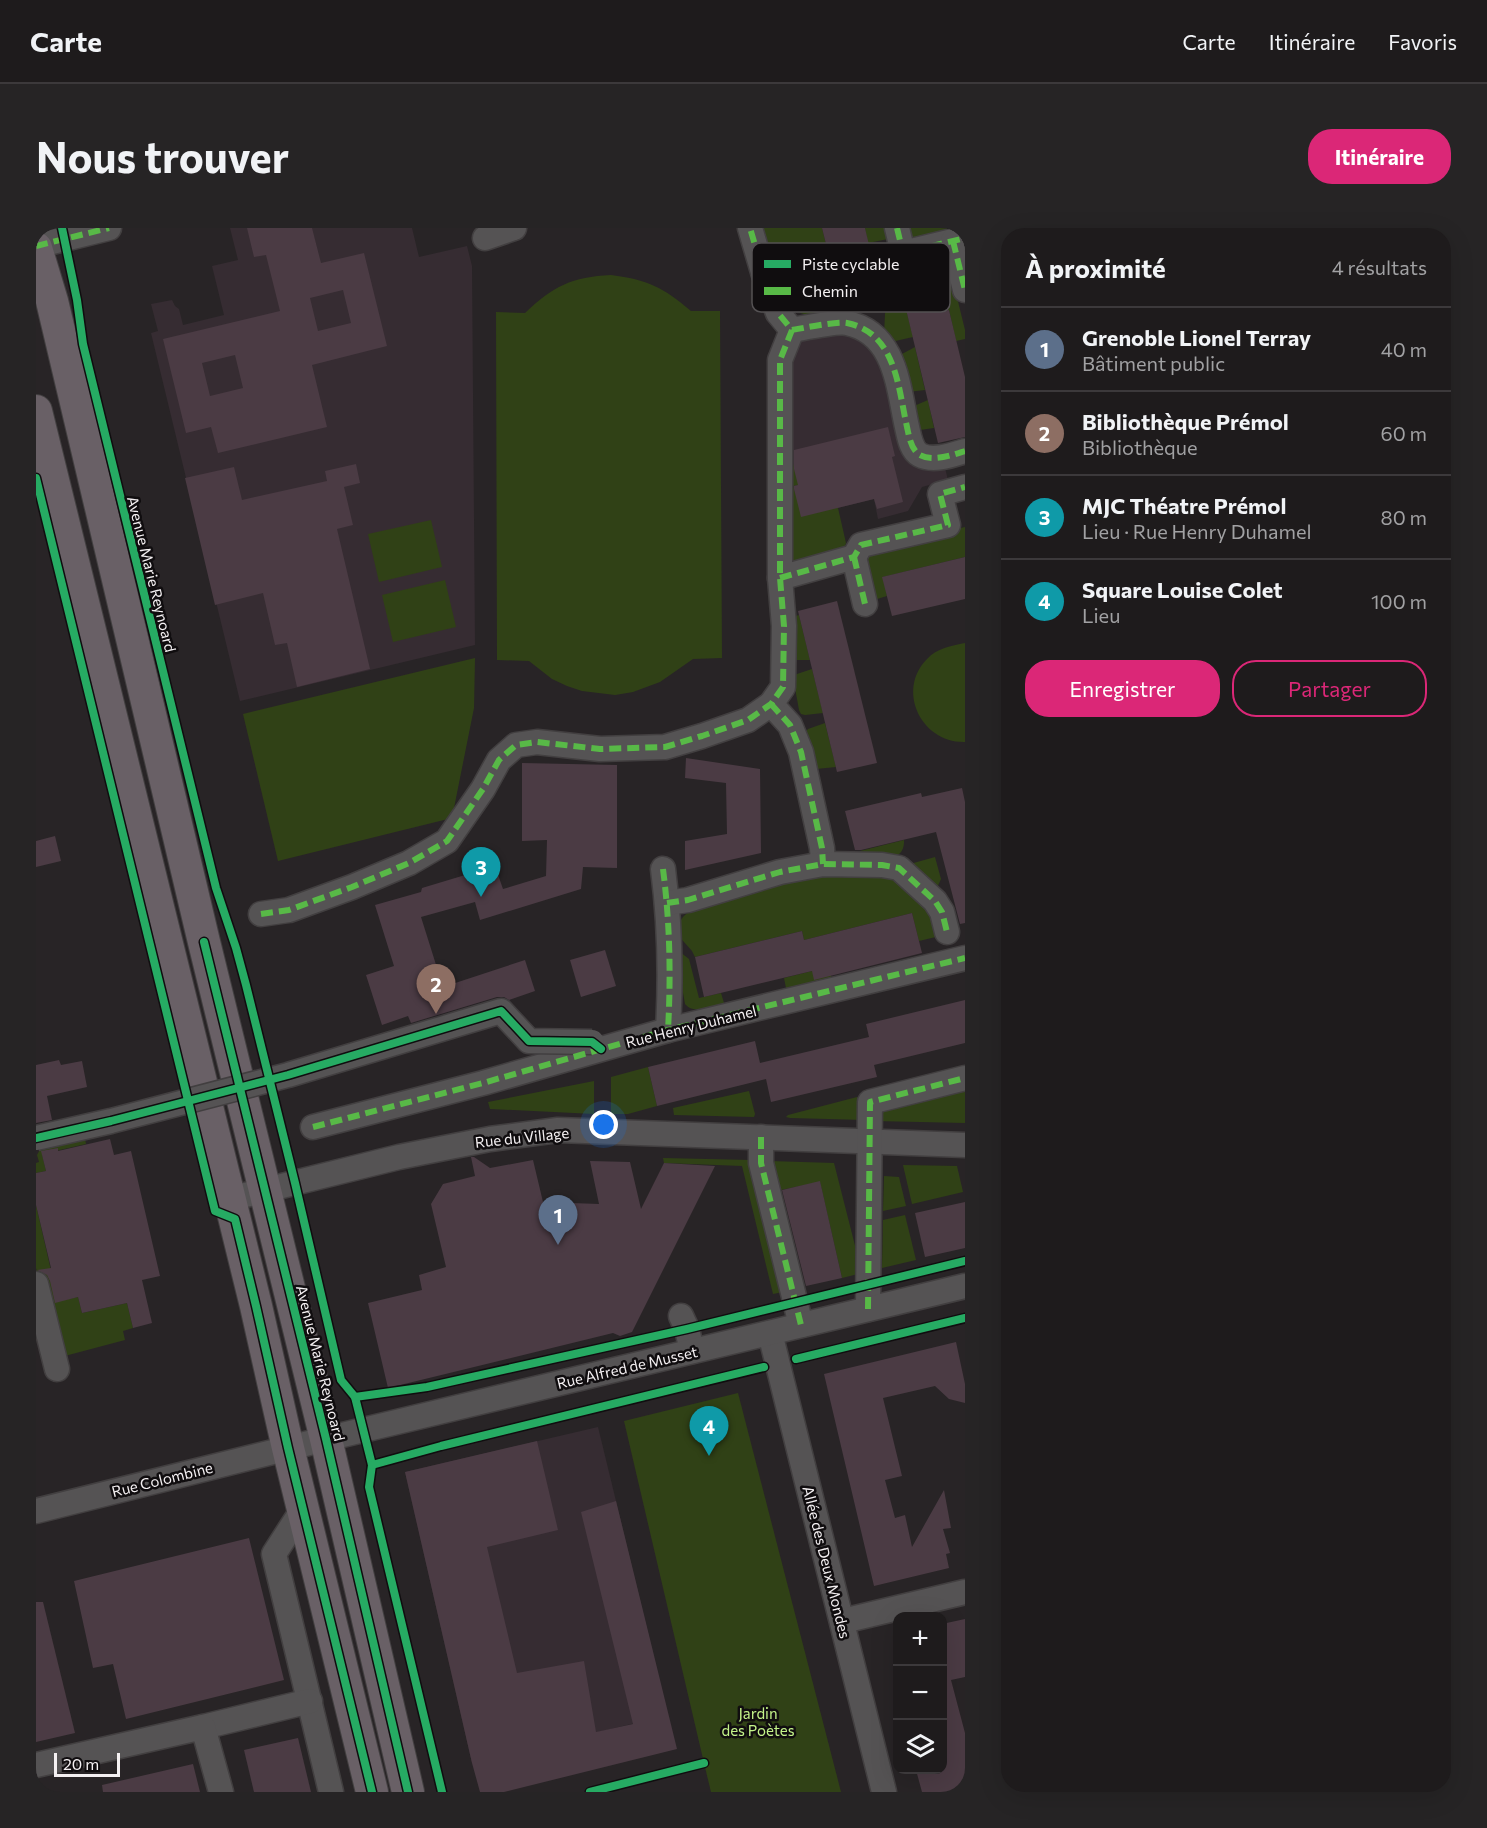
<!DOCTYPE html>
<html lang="fr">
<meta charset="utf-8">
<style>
:root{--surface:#1e1b1c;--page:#262425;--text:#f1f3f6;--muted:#a1a1a3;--line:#3c393b;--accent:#db2777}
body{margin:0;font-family:Commissioner,sans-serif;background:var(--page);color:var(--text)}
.controls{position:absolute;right:18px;bottom:18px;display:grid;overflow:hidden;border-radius:12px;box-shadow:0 6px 24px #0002}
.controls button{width:54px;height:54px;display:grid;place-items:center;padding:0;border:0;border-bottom:2px solid var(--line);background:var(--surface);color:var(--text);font:30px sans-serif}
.scale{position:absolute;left:18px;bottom:15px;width:66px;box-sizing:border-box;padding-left:6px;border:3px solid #f4f0f2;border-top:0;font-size:16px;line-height:21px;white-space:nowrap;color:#f4f0f2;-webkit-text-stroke:4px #100d0f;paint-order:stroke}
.you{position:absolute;left:568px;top:897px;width:21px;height:21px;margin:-15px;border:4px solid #fff;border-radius:50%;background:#1a73e8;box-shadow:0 0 0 9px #1a73e833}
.badge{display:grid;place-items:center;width:39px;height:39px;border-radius:50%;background:var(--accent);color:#fff;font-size:20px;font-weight:700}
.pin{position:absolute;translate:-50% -50px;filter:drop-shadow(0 2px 3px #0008)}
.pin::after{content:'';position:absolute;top:32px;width:21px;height:18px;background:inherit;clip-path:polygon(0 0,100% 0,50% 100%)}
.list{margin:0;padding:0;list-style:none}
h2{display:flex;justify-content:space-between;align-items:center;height:78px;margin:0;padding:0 24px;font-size:26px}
h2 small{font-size:20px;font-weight:400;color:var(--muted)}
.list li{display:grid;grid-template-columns:39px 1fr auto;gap:18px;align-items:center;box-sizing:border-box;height:84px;padding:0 24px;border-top:2px solid var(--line)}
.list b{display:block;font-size:22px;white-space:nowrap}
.list p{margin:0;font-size:20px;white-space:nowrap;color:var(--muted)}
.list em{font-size:20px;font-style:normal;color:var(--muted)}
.actions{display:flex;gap:12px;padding:18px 24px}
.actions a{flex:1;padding:14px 0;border:2px solid var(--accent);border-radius:24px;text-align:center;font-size:21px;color:var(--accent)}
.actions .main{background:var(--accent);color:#fff}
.icon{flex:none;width:33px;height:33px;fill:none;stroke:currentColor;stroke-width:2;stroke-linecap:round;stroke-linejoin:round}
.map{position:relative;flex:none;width:929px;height:1564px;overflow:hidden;border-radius:24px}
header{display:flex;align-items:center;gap:36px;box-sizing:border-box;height:84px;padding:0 30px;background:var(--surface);border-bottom:2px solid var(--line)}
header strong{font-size:28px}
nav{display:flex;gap:33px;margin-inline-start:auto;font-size:21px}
.intro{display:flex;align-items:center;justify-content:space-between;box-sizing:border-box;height:144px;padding:0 36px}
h1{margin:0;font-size:42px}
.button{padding:15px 27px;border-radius:24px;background:var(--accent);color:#fff;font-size:21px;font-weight:700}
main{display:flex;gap:36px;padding:0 36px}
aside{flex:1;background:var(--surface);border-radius:24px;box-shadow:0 6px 24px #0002}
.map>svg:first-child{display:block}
.built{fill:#362c32}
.green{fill:#304116}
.building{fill:#4b3b44;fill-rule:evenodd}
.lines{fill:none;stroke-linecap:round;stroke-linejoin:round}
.minor-casing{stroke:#423f40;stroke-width:27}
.major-casing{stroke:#423f40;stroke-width:34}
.minor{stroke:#555354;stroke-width:24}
.major{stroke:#696066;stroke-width:32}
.minor-bridge-casing{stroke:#423f40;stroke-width:27;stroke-linecap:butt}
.minor-bridge{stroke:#555354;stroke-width:24}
.quiet{stroke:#58b947;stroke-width:6;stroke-dasharray:12 6;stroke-linecap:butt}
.cycleway-casing{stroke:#100d0f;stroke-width:11}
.cycleway{stroke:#26ab63;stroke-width:8}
.labels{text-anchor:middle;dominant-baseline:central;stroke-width:5;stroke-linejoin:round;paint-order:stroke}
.street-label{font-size:15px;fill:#f4f0f2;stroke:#100d0f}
.park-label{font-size:15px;fill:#c4f48a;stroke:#100d0f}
.key{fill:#100d0f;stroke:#545153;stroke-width:1.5}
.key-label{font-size:16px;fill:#f4f0f2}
</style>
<header>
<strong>Carte</strong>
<nav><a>Carte</a><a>Itinéraire</a><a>Favoris</a></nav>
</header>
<div class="intro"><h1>Nous trouver</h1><a class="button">Itinéraire</a></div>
<main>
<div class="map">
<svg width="929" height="1564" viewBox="0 0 929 1564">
<rect width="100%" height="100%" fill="#282426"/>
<!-- built -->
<g class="built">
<path d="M194 0H376L383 29 431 18 436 38 439 417 204 473 115 105 122 103 115 76 136 72 139 78 143 81 147 97 188 87 176 38 202 32Z"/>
<path d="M812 105 830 114 844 132 851 151 864 221 878 235 908 236 912 252 886 259 872 283 842 291 838 271 765 289 757 258 751 138 763 112Z"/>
<path d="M562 1199 632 1487 436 1535 369 1244Z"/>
</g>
<!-- green -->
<g class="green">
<path d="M722 0H786L799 52 829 45C829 59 822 80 806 84 802 85 796 85 792 86 773 88 766 88 751 77Z"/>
<path d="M829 0H850L852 11 832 15Z"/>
<path d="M861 0H929L867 25Z"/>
<path d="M575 47C612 52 627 59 655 83H684L686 430 657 431 624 454 597 464 579 467 546 463 531 458 516 451 493 433 461 432 460 84 489 85C517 58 536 49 575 47Z"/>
<path d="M918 57 929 102V111L920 113 913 82 908 83 903 61Z"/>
<path d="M857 59 862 78 869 77 877 109 855 114 848 107 850 65 851 61Z"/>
<path d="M879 119 889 162 872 164 864 131 866 126Z"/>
<path d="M892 172 898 200 884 202 881 201 878 178Z"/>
<path d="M754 223 761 252 767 256 757 258 761 270 802 280 810 315 808 320 759 336 754 333Z"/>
<path d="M395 292 406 339 343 354 332 306Z"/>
<path d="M929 299V329L847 349 851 368 841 371 835 368 827 323Z"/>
<path d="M409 352 420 399 357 414 346 367Z"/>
<path d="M763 387 774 432H757L756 389Z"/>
<path d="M929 415V514C885 515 860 462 891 431 901 420 915 418 929 415Z"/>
<path d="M439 430 438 480 416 590 242 633 207 486Z"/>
<path d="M776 441 787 485 769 487 765 486 763 482 757 449 761 446Z"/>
<path d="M789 495 800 539 780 541 768 506 772 501Z"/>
<path d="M868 612C869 636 843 630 827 628L824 623Z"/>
<path d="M899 629 905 651 901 660 874 636Z"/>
<path d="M838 646 872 652 908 707 883 713 876 685 768 712 766 703 659 729 656 723 640 705C641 699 643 694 647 689 666 668 758 651 787 648 804 646 821 646 838 646Z"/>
<path d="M639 720 653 731 663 770 685 765 688 775C675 778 658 787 649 776Z"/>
<path d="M776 743 795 747 797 758 759 767 756 759 750 760 748 750Z"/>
<path d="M612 839 621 878 592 886H575V849Z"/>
<path d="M558 853V886L454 881 452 874Z"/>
<path d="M929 854V895L838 893 839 876Z"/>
<path d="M713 863 719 886 718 889 638 887 637 880Z"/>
<path d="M821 869 829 875V892L754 890 750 889 752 887Z"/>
<path d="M48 905 50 916 6 926 10 943 0 945V935L3 934 1 927 8 914Z"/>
<path d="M627 930 715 932 747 1064 737 1066 706 938 628 935Z"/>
<path d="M733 933 798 935 826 1045 806 1050 784 954 740 963Z"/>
<path d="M867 937 921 938 927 964 876 976Z"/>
<path d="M848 948 863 949 870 978 847 983Z"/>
<path d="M0 977 22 1073 42 1069 46 1085 91 1075 97 1100 87 1103 89 1112 25 1129 22 1127 0 1040Z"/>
<path d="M869 987 880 1032 846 1040 847 992Z"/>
<path d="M702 1165 805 1564H675L668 1535 588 1193Z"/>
</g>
<!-- building -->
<g class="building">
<path d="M211 0H276L285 35 328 25 351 118 276 137 291 199 182 225 175 199 150 205 127 111 244 83 230 27 218 29ZM307 62 315 95 282 103 274 70ZM199 127 207 160 174 168 166 135Z"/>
<path d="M786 0H829L839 42 799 52Z"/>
<path d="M899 43 908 83 913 82 929 149V209L902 215 863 52Z"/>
<path d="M852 199 859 228 856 229 867 274 841 281 838 271 765 289 758 261V258L762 257 758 241V222Z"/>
<path d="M320 236 324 255 308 259 317 297 301 301 334 441 261 459 251 415 239 417 227 365 179 377 149 250 198 239 206 272 291 253 289 243Z"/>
<path d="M929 329V371L856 388 846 349Z"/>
<path d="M801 373 841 535 801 544 762 383Z"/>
<path d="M650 530 724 541 725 625 649 642V613L691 606 690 555 649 550Z"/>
<path d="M486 535 581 537V640L547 639 545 661 444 692 439 674 385 689 407 759 489 732 499 763 473 772 468 769H461L375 795 372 788 346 797 330 747 358 738 339 677 385 664 386 660 459 638 467 661 510 648 511 612 486 613Z"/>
<path d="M926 560 929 574V695L924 696 900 604 825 622H819L809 583 885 565 886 569Z"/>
<path d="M19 608 25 633 0 639V613Z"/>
<path d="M876 685 886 725 778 752 776 743 668 769 659 729 766 703 768 712Z"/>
<path d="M569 722 580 758 545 769 534 732Z"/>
<path d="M929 772V815L838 837 841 849 735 874 730 851 621 878 612 839 719 813 724 835 833 809 830 796Z"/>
<path d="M23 832 25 837 46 833 51 859 11 868 16 892 0 895V837Z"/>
<path d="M74 911 78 927 95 923 124 1048 106 1052 116 1095 97 1100 91 1075 46 1085 42 1069 19 1075 14 1053 11 1047 1 1042 15 1040 0 977V945L10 943 5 923 22 920V923Z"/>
<path d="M435 929H438L454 940 497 932 507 974 563 976 554 933 594 934 605 981 628 935 679 938 596 1104 584 1108 577 1105 352 1160 332 1075 386 1062 383 1047 410 1039 395 976 407 956 439 948Z"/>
<path d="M784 953 806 1050 770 1058 746 962Z"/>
<path d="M929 974V1020L889 1029 879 985Z"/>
<path d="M920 1114 929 1156V1175L913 1171 899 1158 847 1170 866 1248 849 1252 859 1290 869 1287 876 1319 908 1262 915 1300 907 1301 914 1325 910 1326 913 1340 838 1358 788 1146Z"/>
<path d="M501 1213 522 1302 451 1319 481 1445 548 1433 560 1504 597 1496 545 1284 580 1273 641 1521 468 1564H444L436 1535 369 1244Z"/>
<path d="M213 1310 248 1452 90 1491 77 1436 57 1440 38 1353Z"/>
<path d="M0 1374H7L39 1505 0 1514Z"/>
<path d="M929 1391V1449L915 1452 929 1505V1564H886L880 1542H906V1396Z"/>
<path d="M262 1510 275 1564H218L208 1522Z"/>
<path d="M157 1536 164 1564H67L66 1557Z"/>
</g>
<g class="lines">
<defs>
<g id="minor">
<path d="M861 0 867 25 929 10"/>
<path d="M449 10 478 0"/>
<path d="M917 13 929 62"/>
<path d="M0 18 73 0"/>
<path d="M756 102C768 100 801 93 811 95 860 105 862 159 871 199 873 208 875 222 884 227 897 234 916 227 929 223"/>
<path d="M818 329 829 376"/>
<path d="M744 350 818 329 825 317 912 297 904 266 929 259"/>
<path d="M735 476 754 497 765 524 786 620 787 636"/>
<path d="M627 641C634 695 635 749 632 802"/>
<path d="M631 675 652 672 744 644 787 636 846 637 863 640 899 673 906 684 911 704"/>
<path d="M225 686 253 682 316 659 373 635 411 613 447 561 463 532 480 517 501 514 564 521 629 519 666 508 712 492 735 476 747 459 748 398 744 350V132L756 102 742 85 727 44 714 0"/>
<path d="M277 899 447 855 632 802 929 730"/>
<path d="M725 909V935L765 1097"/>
<path d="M193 971 363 929 454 911 522 902 929 917"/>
<path d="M0 1056 21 1141"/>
<path d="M832 1081 834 874 929 850"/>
<path d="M645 1088 651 1101 656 1123"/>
<path d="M734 1105 848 1564"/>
<path d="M267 1281 238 1326 295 1564"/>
<path d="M0 1283 273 1215 929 1058"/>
<path d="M807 1393 929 1364"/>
<path d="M167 1499 274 1473"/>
<path d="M0 1537 167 1499 185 1564"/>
</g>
<g id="major">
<path d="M0 20 16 73 168 714 290 1211 372 1564"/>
<path d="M0 183 220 1078 252 1220 336 1564"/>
</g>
</defs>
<!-- minor casing -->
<use href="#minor" class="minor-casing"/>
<!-- major casing -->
<use href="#major" class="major-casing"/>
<!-- minor -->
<use href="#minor" class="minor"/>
<!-- major -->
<use href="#major" class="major"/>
<defs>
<path id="minor-bridge" d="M0 910 75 893 252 847 465 783 493 813 556 814"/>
</defs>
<!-- minor-bridge casing -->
<use href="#minor-bridge" class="minor-bridge-casing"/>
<!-- minor-bridge -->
<use href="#minor-bridge" class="minor-bridge"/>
<!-- quiet -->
<g class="quiet">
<path d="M861 0 867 25 929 10"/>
<path d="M917 13 929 62"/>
<path d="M0 18 73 0"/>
<path d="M756 102C768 100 801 93 811 95 860 105 862 159 871 199 873 208 875 222 884 227 897 234 916 227 929 223"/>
<path d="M818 329 829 376"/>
<path d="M744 350 818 329 825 317 912 297 904 266 929 259"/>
<path d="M735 476 754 497 765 524 786 620 787 636"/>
<path d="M627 641C634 695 635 749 632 802"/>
<path d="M631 675 652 672 744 644 787 636 846 637 863 640 899 673 906 684 911 704"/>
<path d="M225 686 253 682 316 659 373 635 411 613 447 561 463 532 480 517 501 514 564 521 629 519 666 508 712 492 735 476 747 459 748 398 744 350V132L756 102 742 85 727 44 714 0"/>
<path d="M277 899 447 855 632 802 929 730"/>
<path d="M725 909V935L765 1097"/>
<path d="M832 1081 834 874 929 850"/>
</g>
<defs>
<g id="cycleway">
<path d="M26 0 41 72 47 116 180 660 200 720 210 757 259 955 305 1152 319 1169 336 1237 333 1259 406 1564"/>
<path d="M0 250 179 983 199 991 220 1078 252 1220 336 1564"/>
<path d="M168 714 290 1211 372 1564"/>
<path d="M0 910 75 893 252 847 465 783 493 813 556 814 565 821"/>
<path d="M760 1131 929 1090"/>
<path d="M319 1169 391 1159 651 1101 929 1033"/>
<path d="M336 1237 405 1218 728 1139"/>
<path d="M554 1564 668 1535"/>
</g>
</defs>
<!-- cycleway casing -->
<use href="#cycleway" class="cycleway-casing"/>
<!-- cycleway -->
<use href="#cycleway" class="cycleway"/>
</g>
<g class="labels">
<!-- street labels -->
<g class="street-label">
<text transform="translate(116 346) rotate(76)">Avenue Marie Reynoard</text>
<text transform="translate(655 798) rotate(-14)">Rue Henry Duhamel</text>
<text transform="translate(486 909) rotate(-6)">Rue du Village</text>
<text transform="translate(285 1135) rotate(76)">Avenue Marie Reynoard</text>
<text transform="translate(591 1139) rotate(-13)">Rue Alfred de Musset</text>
<text transform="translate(126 1251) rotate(-14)">Rue Colombine</text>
<text transform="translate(791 1334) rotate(76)">Allée des Deux Mondes</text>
</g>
<!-- park labels -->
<g class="park-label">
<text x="722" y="1485">Jardin<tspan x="722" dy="17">des Poètes</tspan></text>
</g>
</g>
<!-- legend -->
<rect x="716" y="15" width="198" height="69" rx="9" class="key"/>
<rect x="728" y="32" width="27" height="8" fill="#26ab63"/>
<rect x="728" y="59" width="27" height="8" fill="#58b947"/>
<g class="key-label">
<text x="766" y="42">Piste cyclable</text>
<text x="766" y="69">Chemin</text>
</g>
</svg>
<div class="controls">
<button>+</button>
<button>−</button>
<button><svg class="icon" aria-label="layers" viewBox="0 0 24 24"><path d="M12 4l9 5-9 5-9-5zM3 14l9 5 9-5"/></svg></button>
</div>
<div class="scale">20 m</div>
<div class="you"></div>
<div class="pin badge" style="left:522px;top:1017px;background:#5c6f8a">1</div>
<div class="pin badge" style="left:400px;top:786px;background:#8d6e63">2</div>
<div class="pin badge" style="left:445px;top:669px;background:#0f9aa8">3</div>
<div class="pin badge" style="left:673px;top:1228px;background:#0f9aa8">4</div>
</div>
<aside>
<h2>À proximité<small>4 résultats</small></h2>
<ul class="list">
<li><span class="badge" style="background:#5c6f8a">1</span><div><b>Grenoble Lionel Terray</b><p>Bâtiment public</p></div><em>40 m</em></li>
<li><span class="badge" style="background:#8d6e63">2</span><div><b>Bibliothèque Prémol</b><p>Bibliothèque</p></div><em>60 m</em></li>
<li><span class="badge" style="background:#0f9aa8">3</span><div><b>MJC Théatre Prémol</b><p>Lieu · Rue Henry Duhamel</p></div><em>80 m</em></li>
<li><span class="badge" style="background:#0f9aa8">4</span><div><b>Square Louise Colet</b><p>Lieu</p></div><em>100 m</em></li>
</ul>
<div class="actions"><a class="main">Enregistrer</a><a>Partager</a></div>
</aside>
</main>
